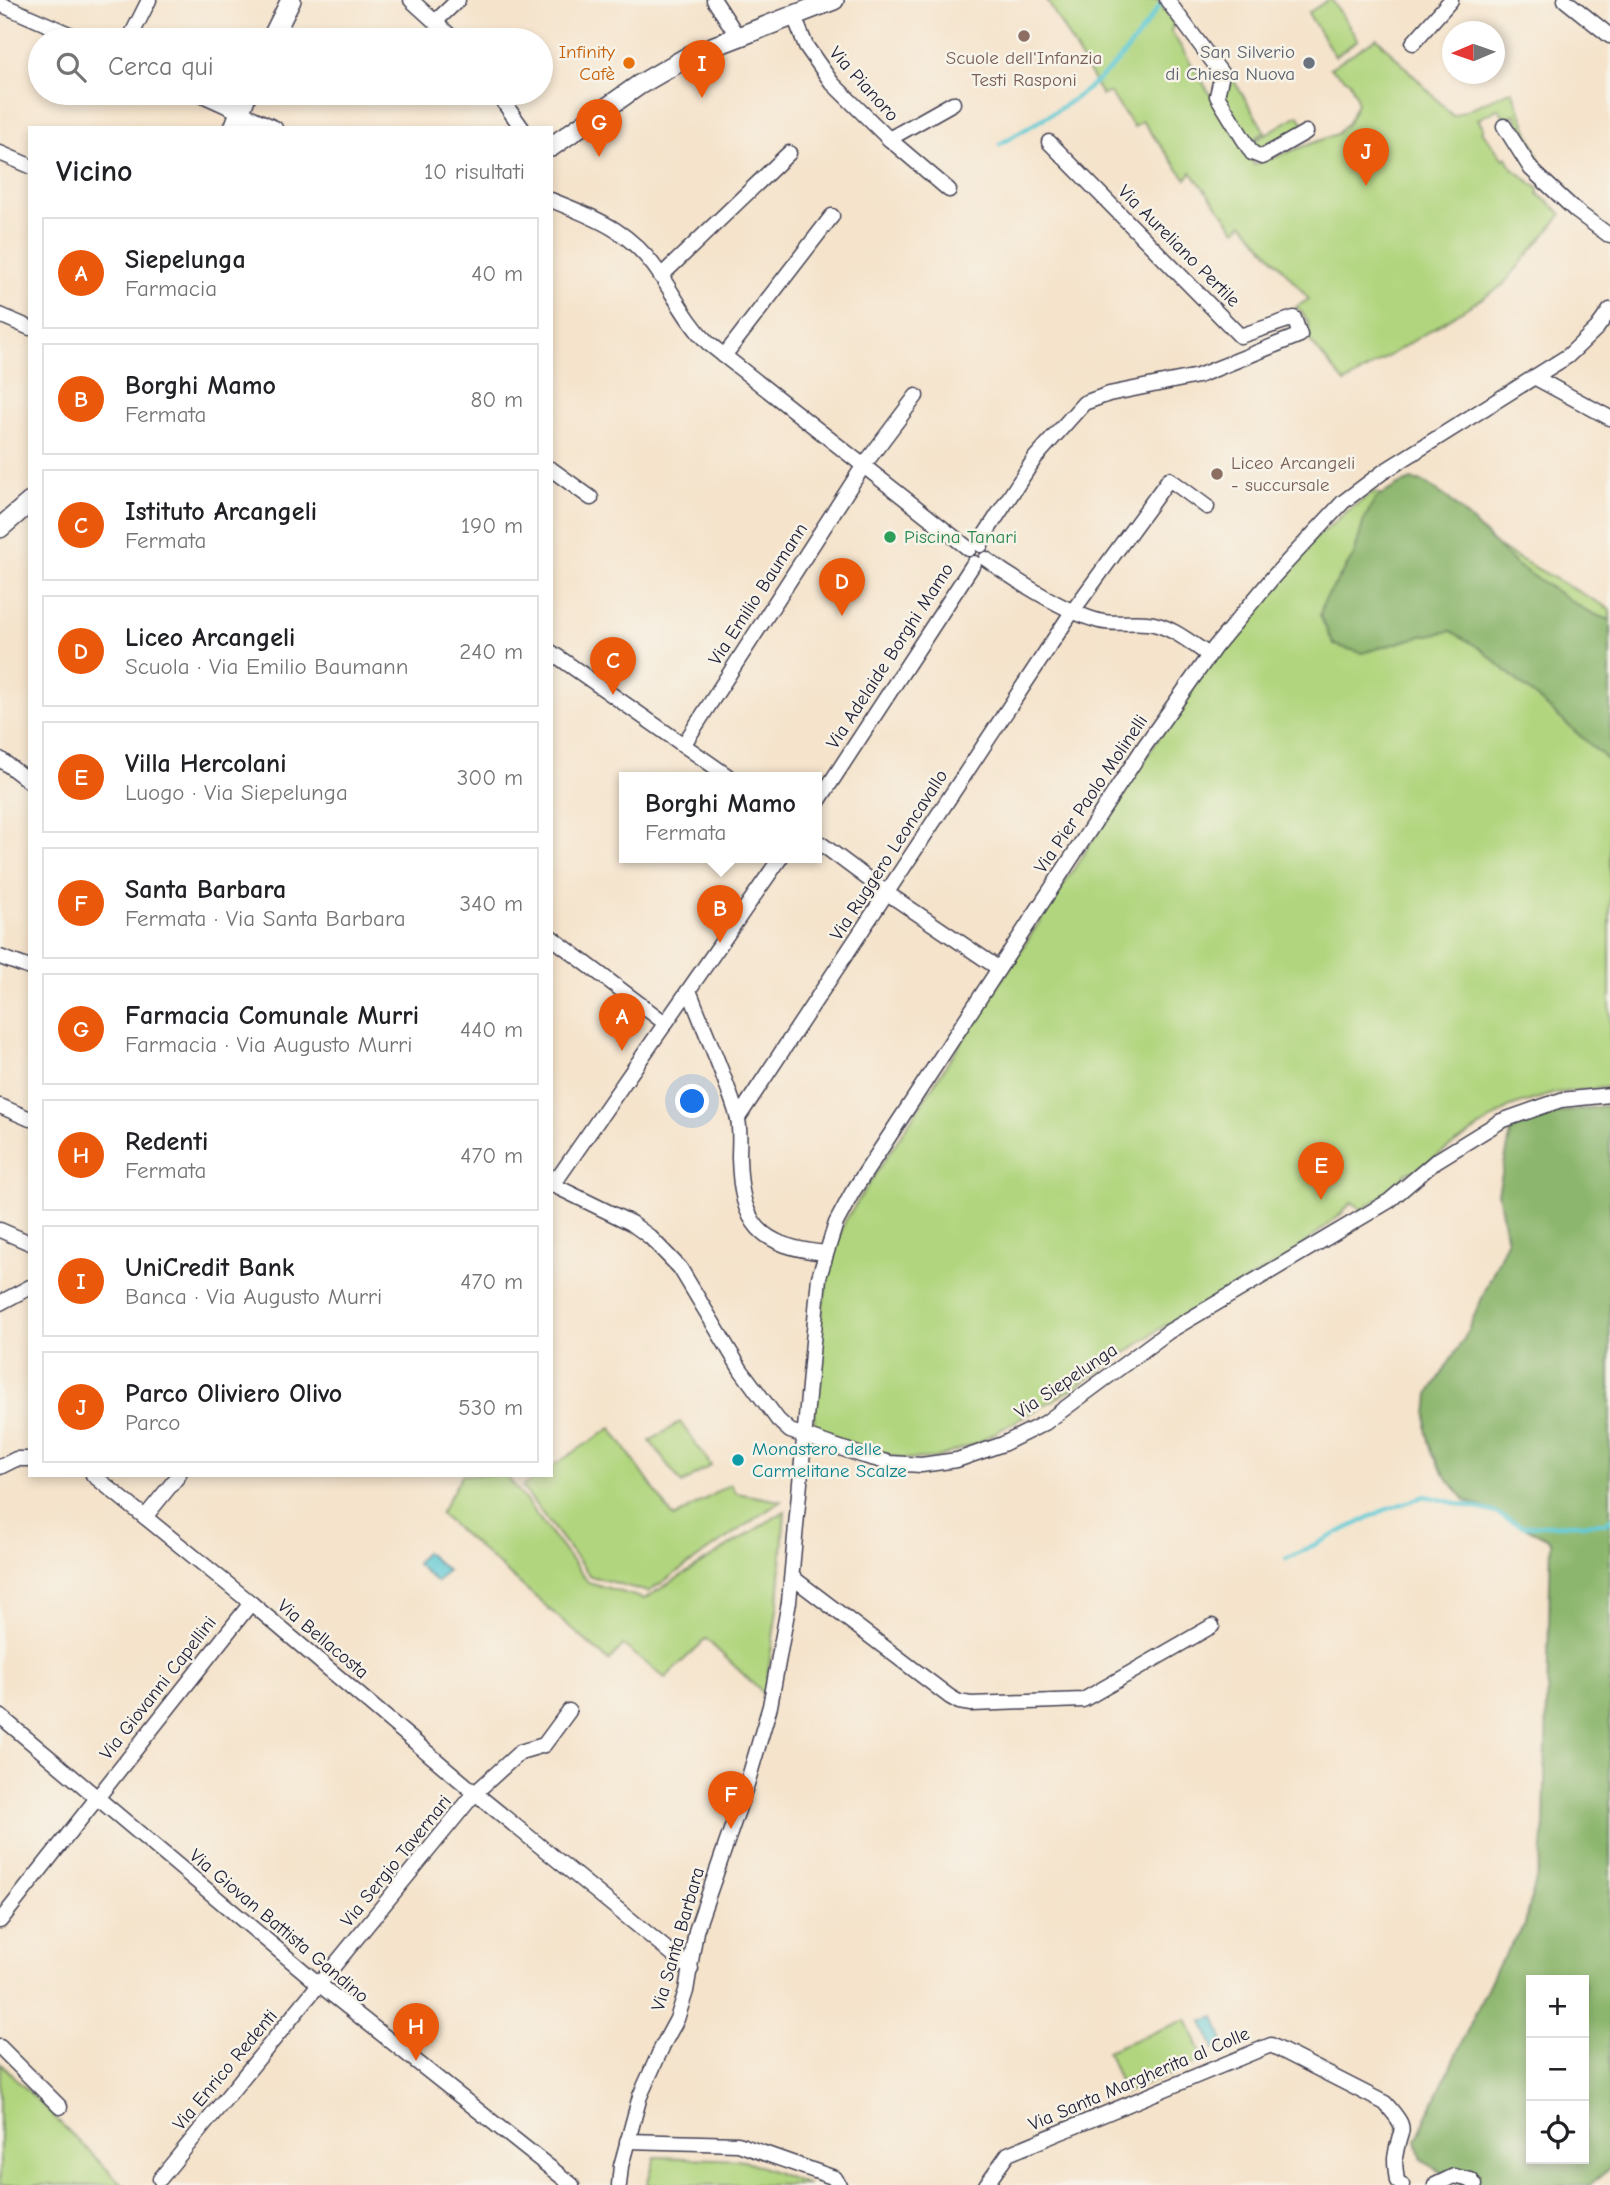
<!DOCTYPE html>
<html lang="it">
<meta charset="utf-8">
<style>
:root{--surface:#fff;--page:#f6f6f6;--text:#202124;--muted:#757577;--line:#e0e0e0;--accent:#ea580c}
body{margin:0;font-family:"Comic Neue",sans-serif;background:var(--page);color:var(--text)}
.controls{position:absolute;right:21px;bottom:21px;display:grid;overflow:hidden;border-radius:0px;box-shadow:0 4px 10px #0003}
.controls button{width:63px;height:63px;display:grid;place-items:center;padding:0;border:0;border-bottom:2px solid var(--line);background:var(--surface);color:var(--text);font:35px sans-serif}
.compass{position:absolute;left:1442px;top:21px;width:63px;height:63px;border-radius:50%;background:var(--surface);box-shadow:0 4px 10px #0003;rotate:268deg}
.you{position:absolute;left:693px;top:1102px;width:24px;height:24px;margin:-18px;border:5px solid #fff;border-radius:50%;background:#1a73e8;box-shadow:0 0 0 10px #1a73e833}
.badge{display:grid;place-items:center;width:46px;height:46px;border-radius:50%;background:var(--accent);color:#fff;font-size:23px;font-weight:700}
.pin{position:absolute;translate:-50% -58px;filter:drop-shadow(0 2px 4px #0008)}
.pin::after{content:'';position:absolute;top:37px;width:24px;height:21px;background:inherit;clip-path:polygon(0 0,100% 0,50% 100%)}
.popup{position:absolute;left:619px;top:772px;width:203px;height:91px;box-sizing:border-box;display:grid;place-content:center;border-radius:0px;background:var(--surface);filter:drop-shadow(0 2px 5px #0005);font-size:23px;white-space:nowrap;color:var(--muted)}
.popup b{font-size:26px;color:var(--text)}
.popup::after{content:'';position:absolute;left:50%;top:100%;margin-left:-14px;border:14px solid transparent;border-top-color:var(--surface)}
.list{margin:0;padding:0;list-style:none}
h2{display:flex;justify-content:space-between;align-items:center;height:91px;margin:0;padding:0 28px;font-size:30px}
h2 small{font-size:23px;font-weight:400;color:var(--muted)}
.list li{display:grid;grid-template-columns:46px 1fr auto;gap:21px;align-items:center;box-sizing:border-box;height:112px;margin:0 14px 14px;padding:0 14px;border:2px solid var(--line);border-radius:0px}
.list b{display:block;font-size:26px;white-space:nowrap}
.list p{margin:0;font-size:23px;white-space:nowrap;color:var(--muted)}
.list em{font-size:23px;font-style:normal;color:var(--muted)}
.icon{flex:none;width:38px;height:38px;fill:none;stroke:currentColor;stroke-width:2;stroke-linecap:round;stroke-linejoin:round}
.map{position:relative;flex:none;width:1610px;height:2185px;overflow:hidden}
.search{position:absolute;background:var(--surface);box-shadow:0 4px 10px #0003;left:28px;top:28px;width:525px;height:77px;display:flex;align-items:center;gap:18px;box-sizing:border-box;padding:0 24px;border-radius:38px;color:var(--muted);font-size:26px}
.panel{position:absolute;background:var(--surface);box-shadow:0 4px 10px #0003;left:28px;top:126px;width:525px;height:1351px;border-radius:0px}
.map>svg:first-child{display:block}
.green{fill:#b1d57e;stroke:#6a7c5c;stroke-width:2}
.forest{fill:#8cb66d;stroke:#576c54;stroke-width:2;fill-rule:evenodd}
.water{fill:#5dc9d4;stroke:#407688;stroke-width:2}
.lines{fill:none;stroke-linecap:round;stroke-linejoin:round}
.stream{stroke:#5dc9d4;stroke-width:4.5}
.minor-casing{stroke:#423f51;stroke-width:17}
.major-casing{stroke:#423f51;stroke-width:22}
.minor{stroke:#fff;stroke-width:14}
.major{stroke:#fff;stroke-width:19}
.education-dot{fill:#8d6e63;stroke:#f7f3e8;stroke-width:2.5}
.food-dot{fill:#e8710a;stroke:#f7f3e8;stroke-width:2.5}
.worship-dot{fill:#6b7280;stroke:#f7f3e8;stroke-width:2.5}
.leisure-dot{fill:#2e9e5b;stroke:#f7f3e8;stroke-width:2.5}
.culture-dot{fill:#0f9aa8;stroke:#f7f3e8;stroke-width:2.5}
.labels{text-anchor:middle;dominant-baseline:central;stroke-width:5;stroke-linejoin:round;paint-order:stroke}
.food-label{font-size:19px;fill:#c56008;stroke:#f7f3e8;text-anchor:end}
.worship-label{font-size:19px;fill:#5b616d;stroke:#f7f3e8;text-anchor:end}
.education-label{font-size:19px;fill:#785e54;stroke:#f7f3e8}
.street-label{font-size:19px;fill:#22223b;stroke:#f7f3e8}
.leisure-label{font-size:19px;fill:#27864d;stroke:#f7f3e8;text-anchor:start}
.culture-label{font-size:19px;fill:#0d838f;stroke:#f7f3e8;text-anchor:start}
</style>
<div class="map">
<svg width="1610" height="2185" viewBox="0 0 1610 2185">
<rect width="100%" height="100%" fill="#f7f3e8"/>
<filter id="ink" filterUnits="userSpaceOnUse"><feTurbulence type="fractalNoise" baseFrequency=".0143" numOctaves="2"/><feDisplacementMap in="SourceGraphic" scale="14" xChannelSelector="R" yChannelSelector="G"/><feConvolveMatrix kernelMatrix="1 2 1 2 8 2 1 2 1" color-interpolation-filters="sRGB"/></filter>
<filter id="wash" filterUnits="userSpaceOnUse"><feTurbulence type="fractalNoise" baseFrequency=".00686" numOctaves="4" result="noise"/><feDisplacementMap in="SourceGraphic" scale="28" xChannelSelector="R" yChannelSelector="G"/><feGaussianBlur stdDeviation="1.57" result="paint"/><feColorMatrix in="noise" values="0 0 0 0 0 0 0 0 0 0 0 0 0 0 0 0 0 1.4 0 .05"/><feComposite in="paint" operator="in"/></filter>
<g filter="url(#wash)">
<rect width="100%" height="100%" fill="#f5e3cb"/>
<!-- green -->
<g class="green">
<path d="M1047 0H1158L1174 23 1171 31 1254 165 1337 134 1348 123 1357 103 1356 95 1349 81 1330 68 1377 38 1453 116 1512 90 1546 177 1536 168 1515 114 1505 119 1499 108 1478 119 1484 128 1482 131 1503 159 1507 157 1512 168 1539 189 1538 194 1562 214 1502 286 1345 383 1309 340C1311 324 1308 318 1296 307L1309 299 1243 223 1236 230 1191 172 1186 179 1142 121 1134 127 1110 93 1102 95Z"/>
<path d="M1328 0H1332L1358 40 1335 56 1308 13Z"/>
<path d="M1233 79 1265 132 1250 141 1220 94Z"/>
<path d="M1298 115 1305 126 1260 153 1254 141Z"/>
<path d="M1374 492 1442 516 1610 609V1087L1555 1093 1510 1107 1414 1171 1407 1172 1391 1190 1362 1210 1352 1202 1341 1214 1283 1261 1161 1328 1078 1386 977 1443 936 1458 904 1459 856 1446 814 1427C815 1357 819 1287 845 1221L1205 667 1300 552 1346 512Z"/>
<path d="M680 1422 711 1465 682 1484 650 1441Z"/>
<path d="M611 1428 674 1518 730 1484 736 1493 781 1501 648 1592 590 1576 522 1487 539 1475H551V1467Z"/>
<path d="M462 1475H506L588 1582 644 1599 785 1511 778 1602 765 1695 706 1639 665 1678 623 1645 609 1661 440 1514Z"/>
<path d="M1187 2019 1204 2060 1124 2093 1107 2051Z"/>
<path d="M0 2063 123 2185H0Z"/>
<path d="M655 2157 744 2160 808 2185H647Z"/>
</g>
<!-- forest -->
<g class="forest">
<path d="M1412 480 1424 482 1449 499 1515 564 1588 612 1610 620V762L1481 649 1451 631 1422 636 1362 653 1334 645 1320 616 1323 603 1354 555 1364 520 1375 499 1398 485Z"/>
<path d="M1610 1105V2168L1590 2185H1460L1422 2160 1416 2140 1497 1967 1525 1924 1541 1859 1544 1825 1551 1540 1494 1512 1466 1501 1449 1481 1432 1453 1426 1428 1429 1394 1465 1337 1507 1241 1498 1193 1512 1127 1563 1112ZM1531 1980H1584V2159H1531Z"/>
</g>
<!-- water -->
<g class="water">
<path d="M425 1552 447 1570 437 1582 416 1564Z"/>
<path d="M1215 2017 1225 2045 1214 2049 1203 2021Z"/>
</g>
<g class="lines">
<!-- stream -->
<g class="stream">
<path d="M1000 144C1037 122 1078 101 1109 70 1129 51 1144 28 1160 5"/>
<path d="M1286 1559 1382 1511 1425 1496 1494 1512 1522 1526 1606 1523 1610 1519"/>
</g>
</g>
</g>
<g filter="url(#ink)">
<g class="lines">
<defs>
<g id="minor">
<path d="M411 0 455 40"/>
<path d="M714 0 738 37"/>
<path d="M1167 0 1222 74 1217 96 1252 153 1262 157 1306 132"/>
<path d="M1565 0 1610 36"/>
<path d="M0 4 83 40"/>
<path d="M794 16 806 46 832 83 889 139 949 190"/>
<path d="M436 21 458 0"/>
<path d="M129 40 149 0"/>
<path d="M1413 43 1451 0"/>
<path d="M198 93 275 128"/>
<path d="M497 93 522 128"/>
<path d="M1504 126 1531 169 1576 211 1610 236"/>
<path d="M889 139 953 103"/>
<path d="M0 153 30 166"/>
<path d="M551 200C598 219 632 231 661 276 677 300 688 323 708 343L969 549"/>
<path d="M661 276 789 153"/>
<path d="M0 315 30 328"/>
<path d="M724 356 832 216"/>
<path d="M1534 377 1610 418"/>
<path d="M551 469 591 498"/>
<path d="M981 545 984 536 1035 458 1084 403 1109 394 1198 376 1300 335 1294 318 1240 336 1049 142"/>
<path d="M986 559C1013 579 1067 613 1099 621 1115 625 1131 621 1147 623 1170 625 1191 643 1209 655"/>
<path d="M551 652 729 777"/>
<path d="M684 744 864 465 916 396"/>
<path d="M0 759 30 782"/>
<path d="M816 805 974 563"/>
<path d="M816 840 887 893 998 968"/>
<path d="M551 937 665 1023"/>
<path d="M0 957 30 968"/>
<path d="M689 990C705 1032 724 1073 737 1115 741 1128 739 1144 739 1158 741 1225 759 1246 826 1253"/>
<path d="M0 1106 30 1119"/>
<path d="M738 1118 1072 612 1169 479 1207 507"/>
<path d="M551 1179 560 1175 781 857"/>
<path d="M551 1184 631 1223 650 1237 680 1268 741 1370 778 1420 790 1431 864 1456 890 1463 921 1465 957 1460 1003 1444 1045 1423 1168 1332 1389 1201 1436 1161 1501 1121 1561 1100 1610 1095"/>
<path d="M0 1230 30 1243"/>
<path d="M0 1303 30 1287"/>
<path d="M0 1467 16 1459H30"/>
<path d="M93 1475 251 1603 475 1793 691 1969"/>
<path d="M145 1517 179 1475"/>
<path d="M792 1577 950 1697 959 1702 971 1704 1083 1700 1212 1626"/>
<path d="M0 1716 320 1985 572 2185"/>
<path d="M0 1921 251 1603"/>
<path d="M0 2047 60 2107"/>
<path d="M627 2141 738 2144 835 2178 839 2185"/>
<path d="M160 2179 475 1793 520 1752 544 1745 569 1711"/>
<path d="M619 2185 621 2166 640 2096 663 2045 677 2019 686 1991 696 1931 747 1784 770 1706 789 1602 819 1277 836 1223 852 1193 1144 747 1215 647 1274 576 1343 502 1383 472 1568 356 1597 328 1610 310"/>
<path d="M986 2185 1008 2154 1271 2045 1385 2103C1412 2133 1399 2126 1395 2158 1395 2165 1396 2174 1397 2181L1402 2185"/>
<path d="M1435 2185 1454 2176 1471 2180 1475 2185"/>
</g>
<g id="major">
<path d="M271 40 291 0"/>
<path d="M234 128 247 93"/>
<path d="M551 147 639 85 691 55 834 0"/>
<path d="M0 528 30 502"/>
</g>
</defs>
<!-- minor casing -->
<use href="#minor" class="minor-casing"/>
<!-- major casing -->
<use href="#major" class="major-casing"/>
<!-- minor -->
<use href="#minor" class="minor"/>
<!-- major -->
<use href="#major" class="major"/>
</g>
</g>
<!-- markers -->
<g class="education-dot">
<circle cx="1024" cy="36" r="7"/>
<circle cx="1217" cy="474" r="7"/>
</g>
<circle class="food-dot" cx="629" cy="63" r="7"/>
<circle class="worship-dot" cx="1309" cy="63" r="7"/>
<circle class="leisure-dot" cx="890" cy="537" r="7"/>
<circle class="culture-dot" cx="738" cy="1460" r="7"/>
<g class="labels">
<!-- food labels -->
<g class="food-label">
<text x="615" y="52">Infinity<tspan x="615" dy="22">Cafè</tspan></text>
</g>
<!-- worship labels -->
<g class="worship-label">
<text x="1295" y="52">San Silverio<tspan x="1295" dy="22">di Chiesa Nuova</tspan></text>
</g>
<!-- education labels -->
<g class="education-label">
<text x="1024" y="58">Scuole dell'Infanzia<tspan x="1024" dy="22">Testi Rasponi</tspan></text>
<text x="1231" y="463" text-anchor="start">Liceo Arcangeli<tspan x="1231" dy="22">- succursale</tspan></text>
</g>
<!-- street labels -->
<g class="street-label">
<text transform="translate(864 84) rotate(48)">Via Pianoro</text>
<text transform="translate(1179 246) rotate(45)">Via Aureliano Pertile</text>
<text transform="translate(758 594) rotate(-57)">Via Emilio Baumann</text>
<text transform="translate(890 656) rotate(-57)">Via Adelaide Borghi Mamo</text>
<text transform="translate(1091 794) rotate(-56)">Via Pier Paolo Molinelli</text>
<text transform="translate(889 855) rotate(-57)">Via Ruggero Leoncavallo</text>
<text transform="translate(1066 1381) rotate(-34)">Via Siepelunga</text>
<text transform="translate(323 1639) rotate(40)">Via Bellacosta</text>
<text transform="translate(158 1688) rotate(-52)">Via Giovanni Capellini</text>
<text transform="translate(396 1861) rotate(-51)">Via Sergio Tavernari</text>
<text transform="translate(279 1926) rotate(40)">Via Giovan Battista Gandino</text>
<text transform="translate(678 1939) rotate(-74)">Via Santa Barbara</text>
<text transform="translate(225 2070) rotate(-50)">Via Enrico Redenti</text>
<text transform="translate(1139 2079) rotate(-23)">Via Santa Margherita al Colle</text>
</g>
<!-- leisure labels -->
<g class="leisure-label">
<text x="904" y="537">Piscina Tanari</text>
</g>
<!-- culture labels -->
<g class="culture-label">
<text x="752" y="1449">Monastero delle<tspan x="752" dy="22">Carmelitane Scalze</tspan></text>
</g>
</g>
</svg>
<div class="controls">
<button>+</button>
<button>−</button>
<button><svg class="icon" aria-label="locate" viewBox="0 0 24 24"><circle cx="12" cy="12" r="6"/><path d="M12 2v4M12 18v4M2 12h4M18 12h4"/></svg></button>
</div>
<svg class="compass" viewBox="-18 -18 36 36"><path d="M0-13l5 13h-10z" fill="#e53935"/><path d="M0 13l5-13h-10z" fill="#757577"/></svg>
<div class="you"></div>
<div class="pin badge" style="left:622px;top:1051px">A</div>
<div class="pin badge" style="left:720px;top:943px">B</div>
<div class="popup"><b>Borghi Mamo</b>Fermata</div>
<div class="pin badge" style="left:613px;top:695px">C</div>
<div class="pin badge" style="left:842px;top:616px">D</div>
<div class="pin badge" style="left:1321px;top:1200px">E</div>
<div class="pin badge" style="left:731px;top:1829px">F</div>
<div class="pin badge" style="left:599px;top:157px">G</div>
<div class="pin badge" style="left:416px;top:2061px">H</div>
<div class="pin badge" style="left:702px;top:98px">I</div>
<div class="pin badge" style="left:1366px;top:186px">J</div>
<div class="search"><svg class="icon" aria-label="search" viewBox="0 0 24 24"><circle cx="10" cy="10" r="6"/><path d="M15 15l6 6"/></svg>Cerca qui</div>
<section class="panel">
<h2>Vicino<small>10 risultati</small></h2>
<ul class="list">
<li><span class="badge">A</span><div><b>Siepelunga</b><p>Farmacia</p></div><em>40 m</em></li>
<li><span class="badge">B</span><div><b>Borghi Mamo</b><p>Fermata</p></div><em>80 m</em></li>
<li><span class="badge">C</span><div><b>Istituto Arcangeli</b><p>Fermata</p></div><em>190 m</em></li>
<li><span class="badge">D</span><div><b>Liceo Arcangeli</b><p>Scuola · Via Emilio Baumann</p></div><em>240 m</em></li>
<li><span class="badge">E</span><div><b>Villa Hercolani</b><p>Luogo · Via Siepelunga</p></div><em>300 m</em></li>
<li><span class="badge">F</span><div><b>Santa Barbara</b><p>Fermata · Via Santa Barbara</p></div><em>340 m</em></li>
<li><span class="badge">G</span><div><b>Farmacia Comunale Murri</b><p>Farmacia · Via Augusto Murri</p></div><em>440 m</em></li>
<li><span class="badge">H</span><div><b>Redenti</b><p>Fermata</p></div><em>470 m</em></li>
<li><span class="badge">I</span><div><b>UniCredit Bank</b><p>Banca · Via Augusto Murri</p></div><em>470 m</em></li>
<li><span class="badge">J</span><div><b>Parco Oliviero Olivo</b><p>Parco</p></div><em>530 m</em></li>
</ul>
</section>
</div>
